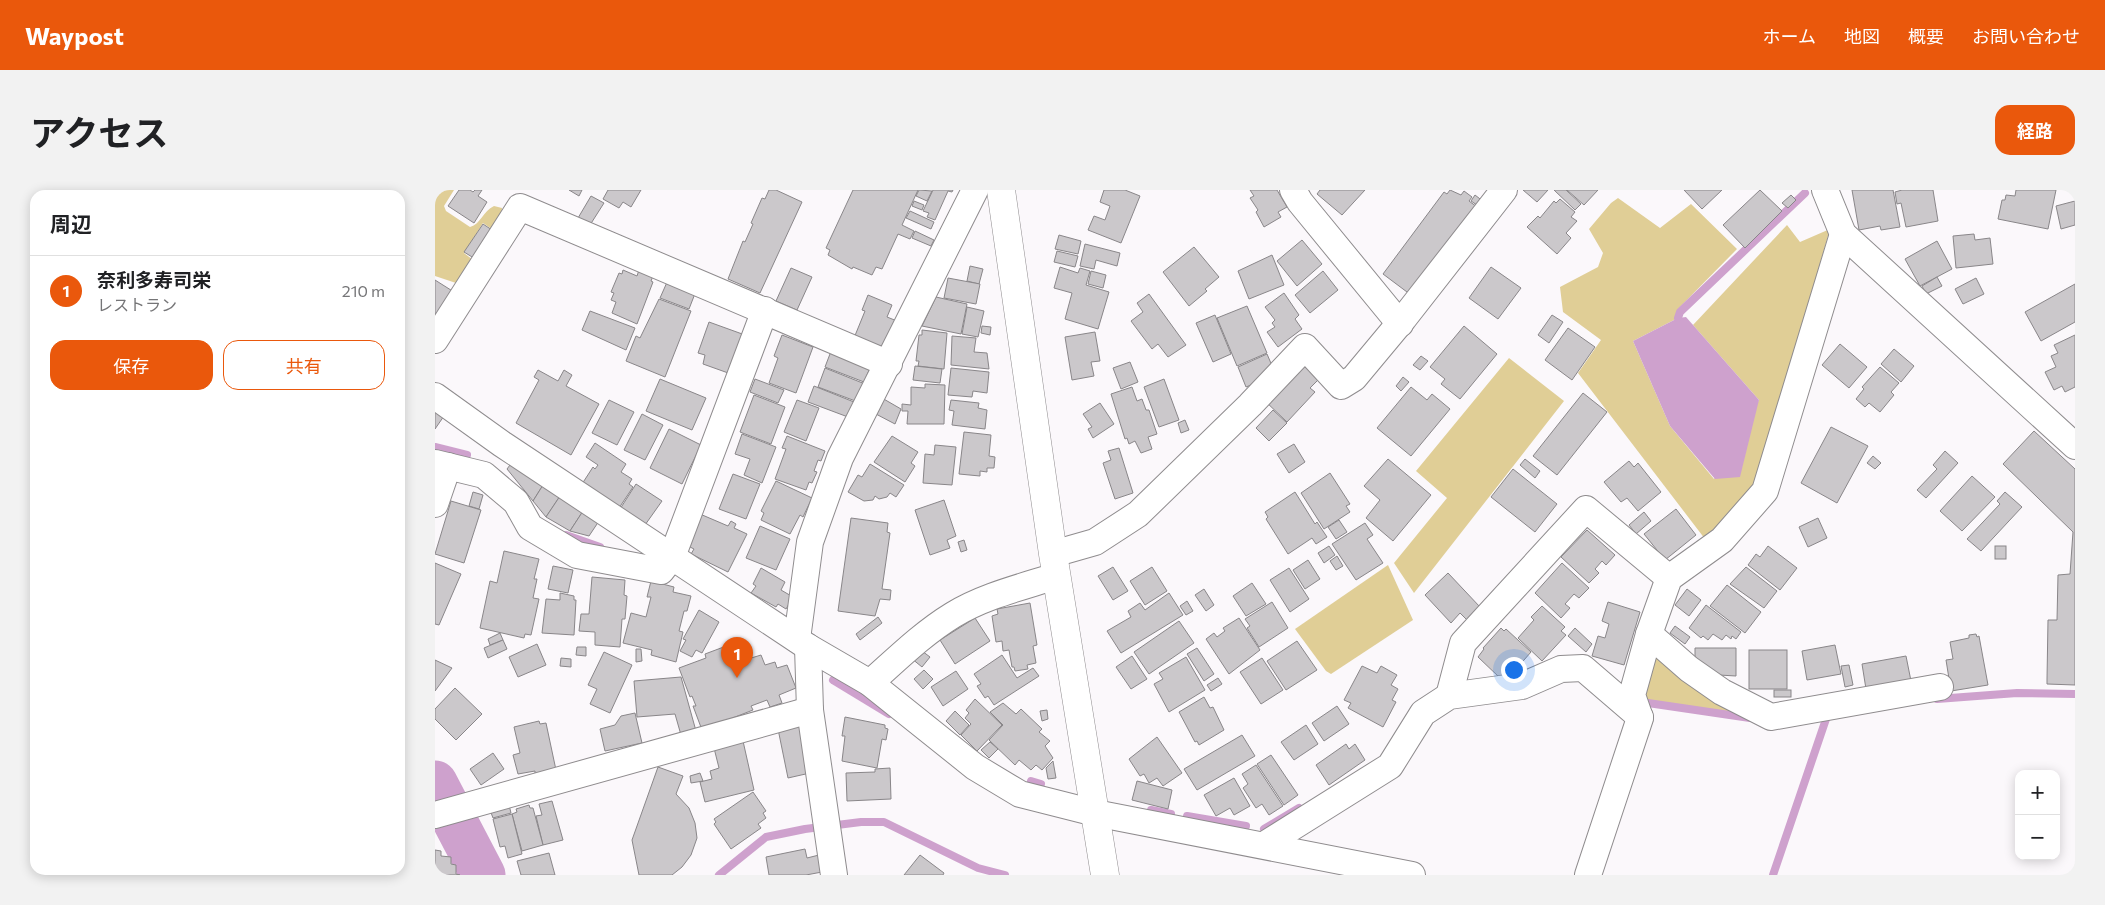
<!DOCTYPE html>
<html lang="ja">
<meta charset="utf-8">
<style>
:root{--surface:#fff;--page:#f2f2f2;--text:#202124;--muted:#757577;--line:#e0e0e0;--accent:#ea580c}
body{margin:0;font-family:Commissioner,"Noto Sans JP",sans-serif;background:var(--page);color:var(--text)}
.controls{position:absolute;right:15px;bottom:15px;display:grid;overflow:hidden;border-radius:10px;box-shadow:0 2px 12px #0003}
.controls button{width:45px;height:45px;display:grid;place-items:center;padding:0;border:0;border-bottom:1px solid var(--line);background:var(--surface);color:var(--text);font:25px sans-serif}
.you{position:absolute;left:1078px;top:479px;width:18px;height:18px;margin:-12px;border:4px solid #fff;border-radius:50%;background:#1a73e8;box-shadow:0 0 0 8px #1a73e833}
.badge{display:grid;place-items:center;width:32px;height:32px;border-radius:50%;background:var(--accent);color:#fff;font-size:16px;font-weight:700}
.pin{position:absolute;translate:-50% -41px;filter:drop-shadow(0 1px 2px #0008)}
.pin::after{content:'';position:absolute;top:26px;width:18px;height:15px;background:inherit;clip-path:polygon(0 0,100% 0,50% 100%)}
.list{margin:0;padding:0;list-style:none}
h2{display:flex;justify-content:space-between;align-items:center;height:65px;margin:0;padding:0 20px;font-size:21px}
h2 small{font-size:16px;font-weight:400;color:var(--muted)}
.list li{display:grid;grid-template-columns:32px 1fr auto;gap:15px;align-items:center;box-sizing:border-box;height:70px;padding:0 20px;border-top:1px solid var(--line)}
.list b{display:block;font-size:19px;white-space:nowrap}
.list p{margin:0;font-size:16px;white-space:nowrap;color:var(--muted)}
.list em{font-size:16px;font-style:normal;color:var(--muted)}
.actions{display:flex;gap:10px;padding:15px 20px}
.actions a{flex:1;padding:11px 0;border:1px solid var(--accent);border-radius:15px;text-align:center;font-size:18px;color:var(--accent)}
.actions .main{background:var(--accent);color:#fff}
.map{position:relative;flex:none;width:1640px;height:685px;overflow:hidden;border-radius:15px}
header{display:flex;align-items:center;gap:30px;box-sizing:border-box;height:70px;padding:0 25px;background:var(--accent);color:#fff}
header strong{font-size:24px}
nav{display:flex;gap:28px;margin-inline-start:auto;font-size:18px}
.intro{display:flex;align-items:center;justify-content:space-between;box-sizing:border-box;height:120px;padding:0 30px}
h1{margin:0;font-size:35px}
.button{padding:12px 22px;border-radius:15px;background:var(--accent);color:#fff;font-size:18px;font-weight:700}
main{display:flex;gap:30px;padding:0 30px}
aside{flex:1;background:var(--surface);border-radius:15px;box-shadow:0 2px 12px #0003}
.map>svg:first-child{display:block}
.green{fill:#e0ce96}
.water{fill:#cea1cd}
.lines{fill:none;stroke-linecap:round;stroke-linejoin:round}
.stream{stroke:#cea1cd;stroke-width:8}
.river{stroke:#cea1cd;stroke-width:45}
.building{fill:#cbc8cb;stroke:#898689}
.street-casing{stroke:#8f8c8e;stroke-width:28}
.secondary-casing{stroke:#8f8c8e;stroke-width:29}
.street{stroke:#fff;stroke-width:26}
.secondary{stroke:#fff;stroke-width:28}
</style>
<header>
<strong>Waypost</strong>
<nav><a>ホーム</a><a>地図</a><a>概要</a><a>お問い合わせ</a></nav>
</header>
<div class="intro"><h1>アクセス</h1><a class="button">経路</a></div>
<main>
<aside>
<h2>周辺<small></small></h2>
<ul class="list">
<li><span class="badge">1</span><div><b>奈利多寿司栄</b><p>レストラン</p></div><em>210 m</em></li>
</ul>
<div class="actions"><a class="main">保存</a><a>共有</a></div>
</aside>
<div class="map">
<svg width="1640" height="685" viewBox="0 0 1640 685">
<rect width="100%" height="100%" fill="#fbf8fb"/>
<!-- green -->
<g class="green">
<path d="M0 0H19L9 16 11 21 35 37C46 34 48 21 59 16L67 18 66 31 58 40 48 33 29 63 38 70 21 93 0 86Z"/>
<path d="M1183 8 1225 38 1256 14 1302 59 1242 120 1243 128 1198 151 1235 236 1279 289 1324 210 1258 135 1352 35 1365 52 1395 39 1320 298 1270 349 1143 183 1166 150 1128 122 1125 97 1163 77 1168 63 1154 39 1176 13Z"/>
<path d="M1074 168 1129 211 979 403 959 373 1012 308 981 281Z"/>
<path d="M953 375 978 430 896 484 891 481 860 439Z"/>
<path d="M1221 458 1327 531 1210 515 1207 511Z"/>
</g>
<!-- water -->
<path class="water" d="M1251 127 1324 210 1305 287 1280 289 1235 236 1198 151 1243 128Z"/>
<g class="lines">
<!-- stream -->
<g class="stream">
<path d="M1243 128 1245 122 1370 3"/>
<path d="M0 257 32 265"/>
<path d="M131 345 165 357"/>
<path d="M398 490 454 524"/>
<path d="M1502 509 1582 503 1640 504"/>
<path d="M1213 513 1315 528"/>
<path d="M596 591 606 594"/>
<path d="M716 620 736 624"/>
<path d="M752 626 811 636"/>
<path d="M829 639 864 618"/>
<path d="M284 685 331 647 370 639 426 632H449L543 678 570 685"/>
<path d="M1338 685 1391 529"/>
</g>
<!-- river -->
<path class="river" d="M0 593 48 685"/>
</g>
<!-- building -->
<g class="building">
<path d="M24 0H35L38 2 40 0H47L43 6 52 12 39 33 13 16Z"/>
<path d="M134 0H147L144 6Z"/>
<path d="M173 0H206L196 17 188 12 184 18 168 9Z"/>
<path d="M334 0H341L367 12 325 103 293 89 308 51 310 52 318 34 316 33 327 8 330 9Z"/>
<path d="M418 0H483L467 35 479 41 475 49 463 44 447 79 441 77 437 85 418 77 417 79 393 65 395 60 391 58Z"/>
<path d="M484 0 497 1 492 11 481 6Z"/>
<path d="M498 0H518L517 2 513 1 500 30 492 27 494 23 488 21Z"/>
<path d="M669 0H690L705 6 686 53 653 40 659 26 670 30 675 16 665 12Z"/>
<path d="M815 0H842L852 17 843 22 846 27 829 37 821 22 823 20 815 8 819 6Z"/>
<path d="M885 0H930L907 25 882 4Z"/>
<path d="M1015 0 1026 5 1029 1 1037 7 1034 11 1042 17 976 105 948 84 1009 2 1012 4Z"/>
<path d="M1088 0H1113L1102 12Z"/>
<path d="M1119 0H1131L1146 14 1140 20Z"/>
<path d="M1132 0H1163L1149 15Z"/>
<path d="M1249 0H1287L1267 19Z"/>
<path d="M1325 0 1347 21 1310 58 1288 35Z"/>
<path d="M1417 0H1458L1465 37 1446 40 1445 36 1424 40Z"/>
<path d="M1467 0H1498L1503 31 1471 37 1466 13 1462 14 1460 2Z"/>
<path d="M1581 0H1621L1613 39 1563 29 1567 10H1570L1571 5 1580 6Z"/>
<path d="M1040 5 1049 12 1045 17 1036 11Z"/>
<path d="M1356 5 1361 10 1353 18 1347 13Z"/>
<path d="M156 6 169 13 155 35 143 28Z"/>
<path d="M1125 9 1140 22 1136 27 1142 31 1131 43 1136 48 1122 64 1092 37 1103 26 1105 28 1119 11 1121 13Z"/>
<path d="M479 11 489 15 487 20 477 16Z"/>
<path d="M1640 11V35L1626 39 1621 16Z"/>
<path d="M475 21 499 32 496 39 471 28Z"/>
<path d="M48 34 60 42 42 70 29 62Z"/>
<path d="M480 41 499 50 496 56 477 48Z"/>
<path d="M1539 44 1540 50 1555 48 1558 74 1521 78 1518 46Z"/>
<path d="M624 45 646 51 643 64 620 59Z"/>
<path d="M867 50 887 74 862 96 842 71Z"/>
<path d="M1502 51 1517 79 1485 96 1470 69Z"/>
<path d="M650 54 685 63 682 76 661 70 659 79 645 76Z"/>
<path d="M759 57 784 87 770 99 772 101 754 116 728 82Z"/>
<path d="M622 61 643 66 640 77 619 72Z"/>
<path d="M837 65 849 95 814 109 803 81Z"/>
<path d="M535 76 548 79 544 94 532 91Z"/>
<path d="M625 77 643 83 645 78 655 81 651 95 674 102 663 139 630 129 637 103 619 98Z"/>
<path d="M1056 77 1086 98 1063 129 1034 108Z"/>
<path d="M356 78 377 87 362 120 341 111Z"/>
<path d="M188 80 202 86 204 80 218 86 216 91 218 92 202 134 177 123 181 112 176 110 179 103 176 102 184 83 187 84Z"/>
<path d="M656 81 671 85 668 98 653 94Z"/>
<path d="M888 81 903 100 875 123 860 105Z"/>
<path d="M1502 87 1507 96 1491 104 1487 96Z"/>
<path d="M513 88 545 94 541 114 509 108Z"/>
<path d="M1541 88 1549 104 1528 114 1520 99Z"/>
<path d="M0 90 19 102 4 126 0 123Z"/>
<path d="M233 90 261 101 254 119 225 108Z"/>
<path d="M1640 94V132L1606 151 1590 122Z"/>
<path d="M849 103 864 125 860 129 867 139 843 157 832 142 840 137 837 133 840 130 830 117Z"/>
<path d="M714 104 751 155 733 167 723 154 717 159 696 131 708 122 702 113Z"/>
<path d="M433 105 457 115 452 127 462 131 450 160 419 148 430 121 427 120Z"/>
<path d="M501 107 532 114 526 144 487 136Z"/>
<path d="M224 109 256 121 230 187 191 171 201 146 205 148Z"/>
<path d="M812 116 832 163 802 176 782 128Z"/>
<path d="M532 117 549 121 543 147 527 144Z"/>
<path d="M155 121 200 138 191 160 147 140Z"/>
<path d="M780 125 796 164 778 172 761 133Z"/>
<path d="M1117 125 1128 132 1114 153 1103 145Z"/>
<path d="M274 132 310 145 296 184 268 174 270 165 263 163Z"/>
<path d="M547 136 556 137 555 145 546 143Z"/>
<path d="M1029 136 1062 164 1025 209 1006 194 1010 189 995 177Z"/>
<path d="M1133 138 1160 157 1137 190 1110 170Z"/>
<path d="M487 140 512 143 509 179 483 176 484 171H481L484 145H487Z"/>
<path d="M660 142 665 171 656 172 659 186 637 190 630 147Z"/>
<path d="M347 145 378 157 361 203 334 193 343 168 339 166Z"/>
<path d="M1640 145V197L1630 202 1627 196 1619 200 1610 182 1621 177 1616 166 1623 163 1619 155Z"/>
<path d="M517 146 541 148 539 162 552 163 554 179 516 175Z"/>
<path d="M1405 154 1432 177 1414 198 1387 175Z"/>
<path d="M398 156 438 171 429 192 390 177Z"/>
<path d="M1459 159 1479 176 1466 192 1446 174Z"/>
<path d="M832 164 838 178 826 191 811 197 803 177Z"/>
<path d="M986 166 993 171 985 180 978 175Z"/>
<path d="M864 171 883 190 875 198 880 202 852 232 828 209Z"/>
<path d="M695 172 703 192 686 199 678 178Z"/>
<path d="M480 176 507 179 505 193 478 190Z"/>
<path d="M1445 177 1464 193 1456 202 1459 205 1445 222 1434 213 1430 217 1421 209 1429 199 1427 197Z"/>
<path d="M390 178 430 194 423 212 383 197Z"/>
<path d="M516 178 554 182 552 203 538 201 537 207 513 205Z"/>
<path d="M103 180 123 191 129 180 137 185 131 196 164 214 136 265 81 233 104 190 99 187Z"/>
<path d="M968 187 974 192 966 201 961 196Z"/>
<path d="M225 189 271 208 257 240 211 221Z"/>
<path d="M320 189 349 200 343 213 315 202Z"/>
<path d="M729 189 744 230 724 237 709 197Z"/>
<path d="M490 194 510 195 509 234H472L473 221H467V214L476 215V197L490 198Z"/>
<path d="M379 196 419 212 413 227 373 212Z"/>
<path d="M697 197 702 211 707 209 711 220H714L722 244 713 247 717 259 706 263 700 251 694 254 692 248 690 249 676 204Z"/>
<path d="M976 197 992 210 997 204 1015 219 976 266 942 238Z"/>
<path d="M1148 203 1172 222 1122 285 1098 266Z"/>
<path d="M319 205 350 217 336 254 305 242Z"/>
<path d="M447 208 466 219 460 234 439 223Z"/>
<path d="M174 210 199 222 182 255 157 243Z"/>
<path d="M362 210 384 218 371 251 349 242Z"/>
<path d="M516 210 544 213 543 218 552 220 550 239 517 235 519 221 514 220Z"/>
<path d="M665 213 679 234 658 248 653 239 657 237 648 224Z"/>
<path d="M838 220 852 233 834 251 821 238Z"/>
<path d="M0 221 9 226 0 239Z"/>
<path d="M207 224 228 235 210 270 189 260Z"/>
<path d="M750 230 754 240 746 243 743 233Z"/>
<path d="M1396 237 1433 256 1402 313 1366 293Z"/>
<path d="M234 239 266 255 247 294 215 278Z"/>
<path d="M1599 241 1640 279V495L1612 494V489L1613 430H1622L1623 385 1635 384 1638 342 1568 274Z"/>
<path d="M529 242 556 245 554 266 560 267 559 278H552V282L545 281V286L524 284Z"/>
<path d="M307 244 341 257 327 293 309 285 315 269 300 264Z"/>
<path d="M352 246 390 261 386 271 383 270 379 281 382 282 377 293 374 292 371 300 340 289 351 259 347 258Z"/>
<path d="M457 246 483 262 476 273 480 276 470 292 439 272Z"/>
<path d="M160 253 191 274 186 282 197 289 194 294 198 297 184 318 147 294 158 277 160 279 163 275 151 267Z"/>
<path d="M859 254 870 272 854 283 842 264Z"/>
<path d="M500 255 521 257 517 295 488 293 490 264 499 265Z"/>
<path d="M684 258 698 303 680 309 668 273 676 270 673 261Z"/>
<path d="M1510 261 1523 273 1491 308 1482 300 1502 279 1498 275Z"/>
<path d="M1438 266 1446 273 1440 279 1432 273Z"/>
<path d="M953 269 996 305 958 351 931 328 945 310 929 296Z"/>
<path d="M1090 269 1105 281 1100 288 1085 275Z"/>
<path d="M1194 271 1199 277 1203 273 1226 302 1203 321 1192 308 1186 312 1169 292Z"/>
<path d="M435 274 469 295 461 307 455 303 452 307 444 309 440 306 438 310 429 311 413 302 423 285 427 287Z"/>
<path d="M75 275 108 295 98 311 72 279Z"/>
<path d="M1078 279 1122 314 1100 342 1056 307Z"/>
<path d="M895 283 915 314 911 316 915 322 889 339 866 303Z"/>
<path d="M298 284 325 294 311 329 284 319Z"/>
<path d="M1537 286 1560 307 1527 341 1505 321Z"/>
<path d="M341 291 377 308 368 327 365 325 355 344 326 330 329 323 326 321Z"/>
<path d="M201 294 227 311 210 335 185 319Z"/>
<path d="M108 295 125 306 111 327 98 311Z"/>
<path d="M38 302 48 305 44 319 34 316Z"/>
<path d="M860 302 880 334 882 332 892 347 881 354 877 348 853 364 831 329 833 327 830 322Z"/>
<path d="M1570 302 1587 317 1546 361 1532 349 1565 314 1562 311Z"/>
<path d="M125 306 148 321 135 341 111 327Z"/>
<path d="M509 310 521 346 512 350 515 358 495 365 480 320Z"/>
<path d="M16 311 46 320 29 373 0 364Z"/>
<path d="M1241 319 1261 345 1230 370 1209 344Z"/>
<path d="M148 321 164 331 154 346 135 341Z"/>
<path d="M1209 322 1216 331 1201 344 1194 335Z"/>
<path d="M265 324 293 336 296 331 301 334 299 338 312 344 293 382 256 364 259 359 253 356Z"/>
<path d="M416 328 453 333 452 342 455 343 447 399 456 400 455 410 445 409 440 426 403 421Z"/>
<path d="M1383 328 1392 348 1373 357 1364 337Z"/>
<path d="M904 330 912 342 901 349 893 337Z"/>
<path d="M930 333 938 345 932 349 948 373 921 390 897 354Z"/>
<path d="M325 336 355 349 341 380 311 368Z"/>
<path d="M1152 340 1180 365 1171 375 1167 371 1160 379 1164 383 1154 393 1126 367Z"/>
<path d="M529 350 532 360 526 362 523 352Z"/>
<path d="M894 356 900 365 889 373 883 363Z"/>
<path d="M1333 356 1362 378 1345 400 1313 375 1321 364 1325 367Z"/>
<rect x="1560" y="356" width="11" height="13"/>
<path d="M69 361 104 369 99 389H102L98 408 104 409 96 445 90 444 89 448 45 438 55 391 62 393Z"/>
<path d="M902 366 908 376 901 380 895 371Z"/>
<path d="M873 370 885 389 870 399 858 380Z"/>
<path d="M0 373 26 384 4 435 0 434Z"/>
<path d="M1127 373 1154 398 1144 408 1139 404 1130 414 1135 418 1126 428 1100 403Z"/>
<path d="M118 376 138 380 133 403 113 399Z"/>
<path d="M678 377 693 401 678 410 663 386Z"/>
<path d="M717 377 732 401 710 415 695 391Z"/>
<path d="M1311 377 1342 401 1329 418 1295 394Z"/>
<path d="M326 378 350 392 346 400 358 407 351 419 343 414 341 417 316 403 321 396 318 394Z"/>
<path d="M854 378 874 409 855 422 835 390Z"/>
<path d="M1013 383 1045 417 1032 430 1025 423 1016 433 990 405Z"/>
<path d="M157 387 190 390 189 405 192 406 190 429H187L185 457 160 455V442L144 441 146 424H154Z"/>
<path d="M216 391 239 397 238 402 256 406 252 421H249L244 441 248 442 241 472 216 465 217 460 188 453 196 423 211 427 216 407H212Z"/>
<path d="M817 393 831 414 811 426 798 406Z"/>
<path d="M1292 395 1326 422 1310 443 1275 416Z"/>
<path d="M769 399 779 415 771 421 760 405Z"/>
<path d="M1252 399 1266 410 1254 426 1240 415Z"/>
<path d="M125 403 139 406V410H141L139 445 107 443 111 409 125 410Z"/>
<path d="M734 403 748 425 686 463 672 441 696 427 693 421 705 413 710 420Z"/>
<path d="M752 411 758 421 751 425 745 416Z"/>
<path d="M837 412 853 438 824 457 812 438 815 436 810 429Z"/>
<path d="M1173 412 1205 422 1189 475 1157 466 1163 446 1170 448 1174 434 1167 431Z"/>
<path d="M595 413 602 455 598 456 601 473 592 475 593 479 580 481 579 477H577L574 460 568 461 567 451 561 452 557 426 563 424 562 419Z"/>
<path d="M1271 415 1306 442 1301 449 1297 446 1296 449 1291 445 1287 450 1278 444 1273 450 1268 446 1266 448 1254 438Z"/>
<path d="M1107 416 1130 437 1126 441 1131 445 1107 471 1083 448 1099 430 1096 427Z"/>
<path d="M264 420 284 432 267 463 261 460 257 467 245 461 251 450 248 449Z"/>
<path d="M443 427 447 433 425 450 421 444Z"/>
<path d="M540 428 555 451 520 474 505 450Z"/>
<path d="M804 428 825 460 794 484 771 449 779 443 782 447 790 441 788 438Z"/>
<path d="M744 431 759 453 714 484 699 462Z"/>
<path d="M1240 436 1255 447 1250 454 1235 443Z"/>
<path d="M1066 438 1069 441 1071 439 1096 462 1075 486 1071 482 1065 488 1043 467 1049 459 1048 458Z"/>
<path d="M1140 438 1157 454 1151 462 1133 446Z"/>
<path d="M65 443 68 450 55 455 53 449Z"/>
<path d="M1541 444 1542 447 1544 446 1553 495 1516 501 1511 470 1518 469 1515 452 1534 448V445Z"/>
<path d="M68 450 72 459 53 468 49 458Z"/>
<path d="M862 451 882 480 851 500 832 471Z"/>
<path d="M302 452 304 458 308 457 313 469 326 465 330 475 340 472 342 478 352 475 361 498 344 505 347 513 335 517 332 510 316 516 318 520 267 540 258 516H261L257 506 255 507 244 478 271 468 270 464Z"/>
<path d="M102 454 111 475 83 487 74 467Z"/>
<path d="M1400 455 1406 484 1372 490 1367 461Z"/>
<path d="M142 457H151V466L141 465Z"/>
<path d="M483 458 495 467 487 477 476 468Z"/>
<path d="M762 458 779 484 769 491 752 464Z"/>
<path d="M1260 458H1301V486L1284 485 1260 473Z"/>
<path d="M201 459H206L207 471 201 472Z"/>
<rect x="1314" y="460" width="38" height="39"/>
<path d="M169 462 197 475 175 523 155 514 162 499 153 495Z"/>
<path d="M567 465 582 488 598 478 604 486 559 515 553 506 550 508 542 496 546 494 539 484Z"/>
<path d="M697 466 712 489 696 499 681 477Z"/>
<path d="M1471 466 1476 491 1431 499 1427 474Z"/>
<path d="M751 467 770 500 734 522 719 494 728 489 724 483Z"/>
<path d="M126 468 136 469V477L125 476Z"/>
<path d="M827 468 848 500 826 514 805 482Z"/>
<path d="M0 470 17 478 0 501Z"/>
<path d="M1414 475 1418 495 1410 497 1406 476Z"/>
<path d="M927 476 942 483 946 476 962 485 956 495 963 499 957 510 961 512 948 537 913 518 916 513 909 510Z"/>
<path d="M489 480 498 489 488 499 479 489Z"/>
<path d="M521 481 533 499 508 516 496 497Z"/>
<path d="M246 487 261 541 246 545 240 524 202 527 199 491Z"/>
<path d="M783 488 787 494 776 501 772 495Z"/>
<path d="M20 498 47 524 21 550 0 529V519Z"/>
<rect x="1339" y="500" width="17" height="7"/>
<path d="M769 507 775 518 778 517 789 540 764 555 762 551 760 552 744 522Z"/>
<path d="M540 509 567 535 542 561 526 545 536 534 530 528 534 523 531 520Z"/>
<path d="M568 513 581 524 586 519 607 539 604 542 615 551 610 556 618 568 607 580 601 575 596 580 584 570 580 575 554 550 568 535 555 522Z"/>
<path d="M902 516 914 534 889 551 877 533Z"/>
<path d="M612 520 613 529 607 531 605 521Z"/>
<path d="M520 521 534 535 525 545 511 531Z"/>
<path d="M200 523 207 553 170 561 165 539 180 535 186 526Z"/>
<path d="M410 527 450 535V538L453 539 451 550 447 549 442 578 407 571 410 546H407Z"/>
<path d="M104 531 105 534 111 533 121 580 100 585V581L83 584 78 565 85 563 79 537Z"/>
<path d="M364 534 375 583 353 588 343 539Z"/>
<path d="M871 535 883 554 859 570 846 552Z"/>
<path d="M807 545 820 566 762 600 749 579Z"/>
<path d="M722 547 747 583 728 596 722 588 714 593 709 584 705 586 694 569Z"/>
<path d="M308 551 319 600 270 612 265 592 277 589 275 581 284 578 279 558Z"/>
<path d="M555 552 563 559 554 568 546 560Z"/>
<path d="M911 554 914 559 920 554 930 570 894 595 881 575Z"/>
<path d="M58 563 69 579 46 595 35 579Z"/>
<path d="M836 565 863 605 849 615 822 574Z"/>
<path d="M618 571 621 588 613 589 611 578Z"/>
<path d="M821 575 848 616 834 625 827 614 821 618 808 598 813 594 807 584Z"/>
<path d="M223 577 248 586 241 604 254 618 260 633 262 648 256 665 247 677 237 685H204L197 650Z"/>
<path d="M455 578 456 609 412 611 411 583 440 582V579Z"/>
<path d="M265 583 268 591 256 593 255 586Z"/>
<path d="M799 588 815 616 799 625 795 618 781 626 769 605Z"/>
<path d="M702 591 737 600 733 619 697 610Z"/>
<path d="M318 602 331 621 328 623 331 628 323 634 326 638 296 659 279 634 281 632 279 629Z"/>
<path d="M117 611 128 650 108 655 101 626 107 625 104 614Z"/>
<path d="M74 615 76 623 58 628 55 620Z"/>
<path d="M94 615 95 618H98L108 655 87 661 77 624 82 622 81 619Z"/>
<path d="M77 624 87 664 73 668 70 656 65 657 58 629Z"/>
<path d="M370 659 372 668 384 665 387 682 371 685H334L331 667Z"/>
<path d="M0 660 6 661V666L16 667V674L21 675V684L25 685H0Z"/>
<path d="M114 663 120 685H86L82 671Z"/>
<path d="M485 665 509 683 508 685H469Z"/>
</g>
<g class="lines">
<defs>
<g id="street">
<path d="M858 0 865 12 965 134"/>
<path d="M1390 0 1408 44 1640 256"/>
<path d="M0 150 85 17 454 174"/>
<path d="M0 206 67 254 373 457 435 493 540 577 585 604 660 623 977 685"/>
<path d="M0 273 49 285 81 312 95 337 142 365 226 381 237 367 330 120"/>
<path d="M0 314 13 276"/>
<path d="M618 364 660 352 703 324 815 215 870 157 906 196 919 188 969 128 1069 0"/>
<path d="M1214 444 1254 479 1287 502 1336 527 1505 497"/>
<path d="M362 449 375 352 405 268 540 0"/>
<path d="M373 457 375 520 399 685"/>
<path d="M435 493C461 470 487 444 518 425 549 406 587 397 621 386"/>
<path d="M1014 506 1028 453 1151 319 1234 388"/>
<path d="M0 625 375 520"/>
<path d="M829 655 955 576 988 523 1014 506 1087 496 1126 479 1148 478 1205 527"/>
<path d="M1153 685 1205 528 1197 505 1214 444 1234 388 1287 350 1330 301 1408 44"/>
</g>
<path id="secondary" d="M566 0 618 364 670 685"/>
</defs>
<!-- street casing -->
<use href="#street" class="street-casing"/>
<!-- secondary casing -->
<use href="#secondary" class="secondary-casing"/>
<!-- street -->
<use href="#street" class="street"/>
<!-- secondary -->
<use href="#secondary" class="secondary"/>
</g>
</svg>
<div class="controls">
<button>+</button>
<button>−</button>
</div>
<div class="you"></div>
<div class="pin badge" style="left:302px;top:488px">1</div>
</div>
</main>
